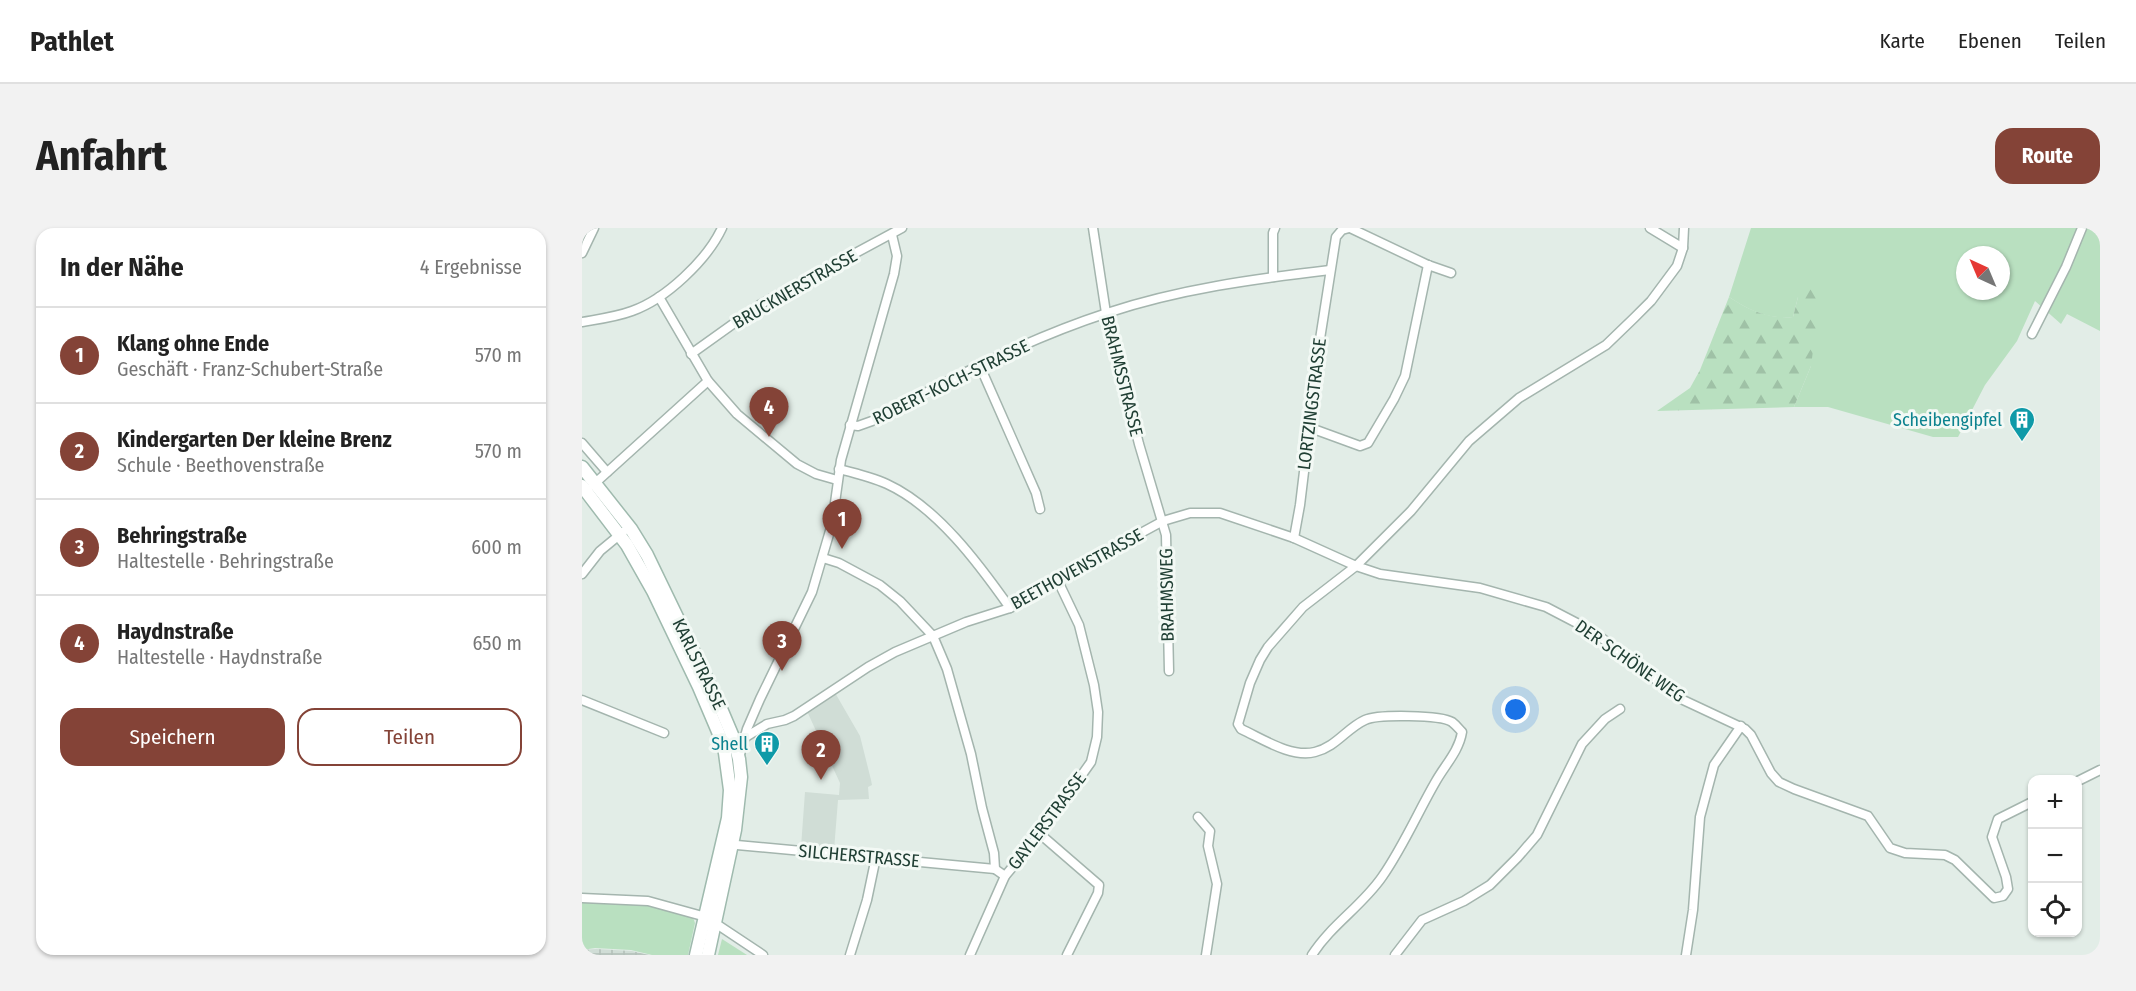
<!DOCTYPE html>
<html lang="de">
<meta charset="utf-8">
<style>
:root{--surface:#fff;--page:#f2f2f2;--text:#222;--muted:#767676;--line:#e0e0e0;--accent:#844337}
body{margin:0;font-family:"Fira Sans Condensed",sans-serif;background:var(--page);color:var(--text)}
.controls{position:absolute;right:18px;bottom:18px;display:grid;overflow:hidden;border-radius:12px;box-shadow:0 2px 4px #0004}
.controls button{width:54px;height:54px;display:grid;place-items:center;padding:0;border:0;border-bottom:2px solid var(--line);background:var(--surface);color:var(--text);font:30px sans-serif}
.compass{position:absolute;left:1374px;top:18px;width:54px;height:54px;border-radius:50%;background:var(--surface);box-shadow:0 2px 4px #0004;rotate:316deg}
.you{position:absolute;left:934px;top:482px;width:21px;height:21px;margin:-15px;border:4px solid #fff;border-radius:50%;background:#1a73e8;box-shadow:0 0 0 9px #1a73e833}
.badge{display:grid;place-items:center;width:39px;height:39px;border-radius:50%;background:var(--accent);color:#fff;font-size:20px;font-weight:700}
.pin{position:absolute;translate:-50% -50px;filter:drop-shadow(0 2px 3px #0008)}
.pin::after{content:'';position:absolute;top:32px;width:21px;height:18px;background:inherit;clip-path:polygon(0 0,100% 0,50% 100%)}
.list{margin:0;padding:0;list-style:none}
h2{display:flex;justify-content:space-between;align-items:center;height:78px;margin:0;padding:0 24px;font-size:26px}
h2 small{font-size:20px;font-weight:400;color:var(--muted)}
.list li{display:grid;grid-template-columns:39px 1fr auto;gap:18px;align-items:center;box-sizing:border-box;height:96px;padding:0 24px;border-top:2px solid var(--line)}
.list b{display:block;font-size:22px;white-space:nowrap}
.list p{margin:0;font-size:20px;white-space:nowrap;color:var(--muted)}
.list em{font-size:20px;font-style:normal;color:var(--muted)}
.actions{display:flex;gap:12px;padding:18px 24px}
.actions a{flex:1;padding:14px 0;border:2px solid var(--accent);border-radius:18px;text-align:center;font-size:21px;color:var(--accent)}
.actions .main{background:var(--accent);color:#fff}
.icon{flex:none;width:33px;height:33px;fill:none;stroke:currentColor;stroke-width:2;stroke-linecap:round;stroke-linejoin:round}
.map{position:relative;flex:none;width:1518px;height:727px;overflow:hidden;border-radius:18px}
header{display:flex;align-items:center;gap:36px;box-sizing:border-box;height:84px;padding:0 30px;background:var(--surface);border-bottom:2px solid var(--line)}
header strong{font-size:28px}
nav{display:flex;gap:33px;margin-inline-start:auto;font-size:21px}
.intro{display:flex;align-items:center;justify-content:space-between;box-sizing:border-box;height:144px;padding:0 36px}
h1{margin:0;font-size:42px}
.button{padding:15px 27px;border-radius:18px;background:var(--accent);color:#fff;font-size:21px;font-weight:700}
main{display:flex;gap:36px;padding:0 36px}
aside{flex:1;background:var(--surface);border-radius:18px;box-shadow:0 2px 4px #0004}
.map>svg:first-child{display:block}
.built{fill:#d0ddd6}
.industrial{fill:url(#industrial-grid)}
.green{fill:#b9e0c0;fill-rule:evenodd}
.forest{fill:url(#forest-firs)}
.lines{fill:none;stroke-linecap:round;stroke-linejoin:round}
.street-casing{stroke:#a4b5ae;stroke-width:11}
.secondary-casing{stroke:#9fbaae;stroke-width:15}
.street{stroke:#fff;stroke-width:8}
.secondary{stroke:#fff;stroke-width:12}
.labels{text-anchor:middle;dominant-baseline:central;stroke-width:6;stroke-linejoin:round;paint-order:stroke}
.street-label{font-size:18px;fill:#203f34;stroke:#f3f9f5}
.culture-label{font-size:18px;fill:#0d838f;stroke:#f3f9f5;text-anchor:end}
</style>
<header>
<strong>Pathlet</strong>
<nav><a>Karte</a><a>Ebenen</a><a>Teilen</a></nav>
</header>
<div class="intro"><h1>Anfahrt</h1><a class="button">Route</a></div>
<main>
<aside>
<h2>In der Nähe<small>4 Ergebnisse</small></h2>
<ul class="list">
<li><span class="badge">1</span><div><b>Klang ohne Ende</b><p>Geschäft · Franz-Schubert-Straße</p></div><em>570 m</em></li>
<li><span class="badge">2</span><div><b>Kindergarten Der kleine Brenz</b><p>Schule · Beethovenstraße</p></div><em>570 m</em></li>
<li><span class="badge">3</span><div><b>Behringstraße</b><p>Haltestelle · Behringstraße</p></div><em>600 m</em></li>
<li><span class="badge">4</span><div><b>Haydnstraße</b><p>Haltestelle · Haydnstraße</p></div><em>650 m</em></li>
</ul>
<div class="actions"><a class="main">Speichern</a><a>Teilen</a></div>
</aside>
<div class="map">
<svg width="1518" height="727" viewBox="0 0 1518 727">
<defs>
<pattern id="industrial-grid" width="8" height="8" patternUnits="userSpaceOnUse" patternTransform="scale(1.5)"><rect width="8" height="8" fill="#d0ddd6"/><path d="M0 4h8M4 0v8" fill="none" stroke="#b2bfb8"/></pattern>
<pattern id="forest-firs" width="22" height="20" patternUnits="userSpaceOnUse" patternTransform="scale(1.5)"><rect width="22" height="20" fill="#b9e0c0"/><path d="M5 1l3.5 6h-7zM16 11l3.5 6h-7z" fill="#9fc1a6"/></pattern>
</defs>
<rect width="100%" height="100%" fill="#e2ede7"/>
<!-- built -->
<path class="built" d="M252 463 278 508 289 552 290 557 286 559 287 571 256 572 252 622 219 619 223 564 257 567 258 555 224 481Z"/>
<!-- industrial -->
<path class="industrial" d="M14 721 50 723 67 727H0V722Z"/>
<!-- green -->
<g class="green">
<path d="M1169 0H1518V103L1485 86 1479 96 1453 73 1435 113 1403 157 1376 209H1351L1246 179H1212L1229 138 1216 69 1211 89C1184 91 1169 83 1147 69ZM1383 27H1419V63H1383Z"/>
<path d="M0 673 66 676 110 687 113 695 106 727H70L49 722 13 720 0 722Z"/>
<path d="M140 711 165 727H136Z"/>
</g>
<!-- forest -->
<path class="forest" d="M1224 55 1232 56 1239 61 1229 138 1212 179 1075 183 1108 160 1118 142 1147 69C1167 82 1186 91 1211 89L1216 69Z"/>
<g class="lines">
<defs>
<g id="street">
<path d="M511 0 524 85 557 216 584 307 587 443"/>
<path d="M768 0 846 37 869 45"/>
<path d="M1068 0 1101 20"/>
<path d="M0 25 12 0"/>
<path d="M691 49V5L693 0"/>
<path d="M77 69 126 153 155 186 215 236 234 246 255 252"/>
<path d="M0 94C17 91 34 89 50 83 84 71 125 32 140 0"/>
<path d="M1450 106 1484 39 1500 0"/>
<path d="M109 126 179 76 320 0"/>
<path d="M397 136 454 265 458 281"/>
<path d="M268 197 276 198 290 193C367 152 442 112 525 85 597 61 672 51 748 42"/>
<path d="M726 199 778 218 786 215 812 171 823 148 846 37"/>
<path d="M0 215 25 244"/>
<path d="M257 241C273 245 290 249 305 256 355 279 397 336 428 380"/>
<path d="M11 257 126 153"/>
<path d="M712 310 718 277 738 111 754 9 760 2 767 0"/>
<path d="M241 330 257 335 298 357 318 373 351 408 365 441 389 526 400 580 412 625 413 641 423 648"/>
<path d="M0 346 18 323 41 304"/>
<path d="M0 472 82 505"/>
<path d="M162 510 185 496 203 492 212 488 286 439 313 424 384 394 428 380 502 336 581 293 608 285H638L712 310 774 338 798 346 898 360 964 379 1012 404 1099 471 1163 501 1169 507 1189 545 1197 554 1212 561 1286 588 1308 620 1323 625 1363 627 1373 632 1412 670 1421 668 1426 661 1424 649 1410 609 1416 591 1450 574"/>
<path d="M157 530 165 501 178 471 230 364 250 296 259 232 312 46 315 28 310 7"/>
<path d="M1496 553 1518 542"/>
<path d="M616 589 628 603 626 618 635 656 624 727"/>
<path d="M458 606 517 657 516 665 485 727"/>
<path d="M144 616 413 641"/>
<path d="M0 670 66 673 124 689 181 727"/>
<path d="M268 727 285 672 294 629"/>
<path d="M388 727 423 648 458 606 509 534 515 509 516 484 512 457 497 397 476 353"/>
<path d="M730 727C749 697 780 678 800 649 821 619 836 584 854 553 863 537 877 523 880 504 877 501 874 497 870 494 859 487 796 486 783 492 765 500 754 519 733 524 709 530 681 511 659 501L656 496 668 455 678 432 686 419 721 379 774 338 829 283 887 213 937 170 1024 117 1052 90 1069 73 1095 38 1101 20 1102 0"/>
<path d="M813 727 840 692 882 673 908 657 936 629 955 607 1000 516 1023 491 1038 481"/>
<path d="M1104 727 1111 682 1118 589 1132 537 1159 498"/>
</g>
<g id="secondary">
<path d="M0 239 49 301 65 327 137 476 151 509 157 531 159 549 153 602 126 727"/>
<path d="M0 258 45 317 71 363 117 459 140 513 143 525 148 562 146 590 114 727"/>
</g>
</defs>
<!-- street casing -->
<use href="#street" class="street-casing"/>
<!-- secondary casing -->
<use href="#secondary" class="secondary-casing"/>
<!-- street -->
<use href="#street" class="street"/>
<!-- secondary -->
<use href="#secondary" class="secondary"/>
</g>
<!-- icons -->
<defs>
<symbol id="building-pin" viewBox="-11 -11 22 30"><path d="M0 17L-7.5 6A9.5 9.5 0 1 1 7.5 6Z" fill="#0f9aa8" stroke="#f3f9f5"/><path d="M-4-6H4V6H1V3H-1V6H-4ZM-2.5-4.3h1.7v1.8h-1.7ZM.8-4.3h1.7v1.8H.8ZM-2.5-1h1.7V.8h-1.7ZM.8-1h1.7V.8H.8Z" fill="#fff"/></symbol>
</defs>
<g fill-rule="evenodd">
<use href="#building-pin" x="1425" y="177" width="30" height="40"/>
<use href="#building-pin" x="170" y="501" width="30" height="40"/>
</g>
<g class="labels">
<!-- street labels -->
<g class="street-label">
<text transform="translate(213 61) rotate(-30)">BRUCKNERSTRASSE</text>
<text transform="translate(540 148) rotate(76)">BRAHMSSTRASSE</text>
<text transform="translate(369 154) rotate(-26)">ROBERT-KOCH-STRASSE</text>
<text transform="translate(730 176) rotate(-83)">LORTZINGSTRASSE</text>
<text transform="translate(495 341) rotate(-29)">BEETHOVENSTRASSE</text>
<text transform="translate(585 367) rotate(-91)">BRAHMSWEG</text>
<text transform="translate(1048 433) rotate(35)">DER SCHÖNE WEG</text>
<text transform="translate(117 436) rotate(64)">KARLSTRASSE</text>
<text transform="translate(465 593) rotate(-53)">GAYLERSTRASSE</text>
<text transform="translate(277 628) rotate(5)">SILCHERSTRASSE</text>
</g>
<!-- culture labels -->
<g class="culture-label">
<text x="1420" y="192">Scheibengipfel</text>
<text x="166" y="516">Shell</text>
</g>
</g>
</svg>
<div class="controls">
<button>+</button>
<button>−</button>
<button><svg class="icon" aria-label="locate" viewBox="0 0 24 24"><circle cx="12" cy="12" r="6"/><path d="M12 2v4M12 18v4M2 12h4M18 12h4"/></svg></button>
</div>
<svg class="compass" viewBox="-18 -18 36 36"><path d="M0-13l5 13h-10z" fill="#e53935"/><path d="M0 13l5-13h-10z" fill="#767676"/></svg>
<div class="you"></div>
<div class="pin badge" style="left:260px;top:321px">1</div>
<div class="pin badge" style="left:239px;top:552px">2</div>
<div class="pin badge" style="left:200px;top:443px">3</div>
<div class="pin badge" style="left:187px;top:209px">4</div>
</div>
</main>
